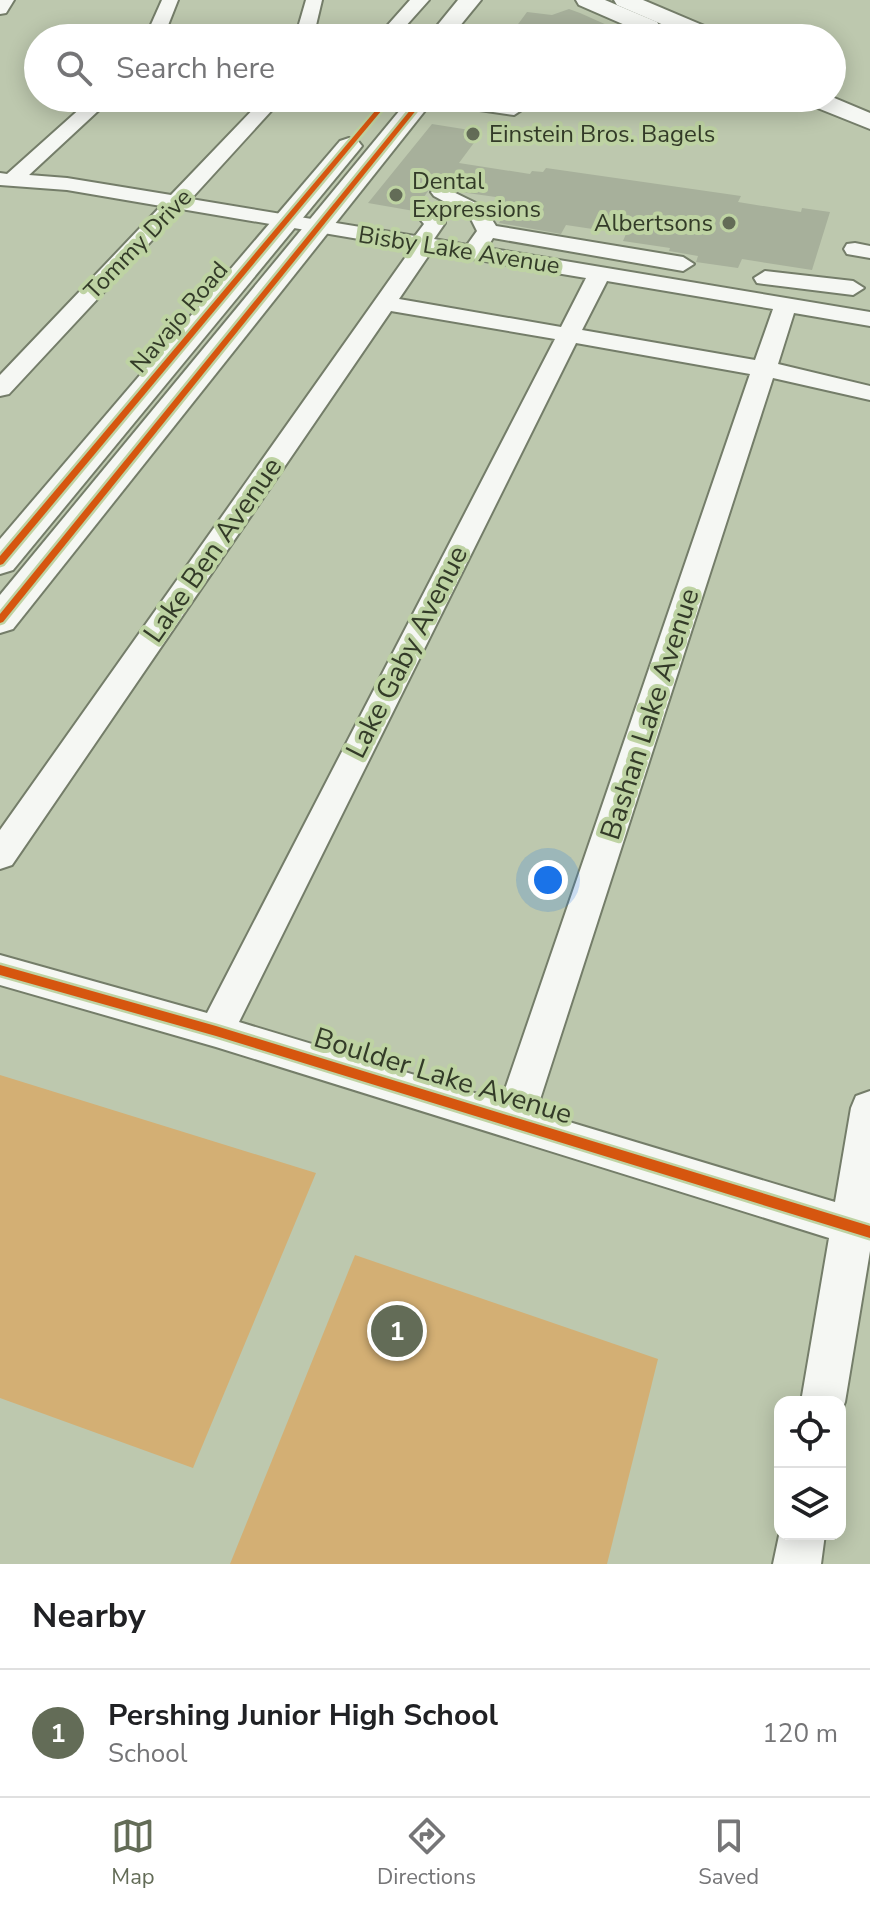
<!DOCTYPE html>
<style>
:root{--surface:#fff;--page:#f2f2f2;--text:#202124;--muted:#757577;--line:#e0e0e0;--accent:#636c57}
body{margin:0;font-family:"Nunito Sans",sans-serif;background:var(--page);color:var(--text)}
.controls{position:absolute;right:24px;bottom:24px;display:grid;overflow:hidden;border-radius:16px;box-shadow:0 4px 20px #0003}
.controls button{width:72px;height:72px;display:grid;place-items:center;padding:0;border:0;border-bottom:2px solid var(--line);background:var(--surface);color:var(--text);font:40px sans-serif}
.you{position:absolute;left:548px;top:880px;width:28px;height:28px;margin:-20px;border:6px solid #fff;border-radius:50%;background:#1a73e8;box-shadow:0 0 0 12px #1a73e833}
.badge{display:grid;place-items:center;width:52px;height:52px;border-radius:50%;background:var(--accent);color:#fff;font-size:26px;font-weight:700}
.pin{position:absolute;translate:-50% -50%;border:4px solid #fff;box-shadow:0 2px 8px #0006}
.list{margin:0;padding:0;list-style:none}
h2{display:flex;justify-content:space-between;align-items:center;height:104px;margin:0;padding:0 32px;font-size:34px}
h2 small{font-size:26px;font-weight:400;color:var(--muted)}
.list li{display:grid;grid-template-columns:52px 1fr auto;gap:24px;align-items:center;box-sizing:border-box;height:128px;padding:0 32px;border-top:2px solid var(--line)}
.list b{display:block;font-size:30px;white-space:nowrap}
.list p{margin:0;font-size:26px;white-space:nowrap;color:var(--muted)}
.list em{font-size:26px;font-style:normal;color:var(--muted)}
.icon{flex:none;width:44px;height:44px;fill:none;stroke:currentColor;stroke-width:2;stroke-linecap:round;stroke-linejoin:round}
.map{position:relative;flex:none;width:870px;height:1564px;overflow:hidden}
.search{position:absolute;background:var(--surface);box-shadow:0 4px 20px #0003;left:24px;right:24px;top:24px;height:88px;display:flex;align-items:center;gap:20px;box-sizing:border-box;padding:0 28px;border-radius:44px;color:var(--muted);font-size:30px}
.sheet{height:232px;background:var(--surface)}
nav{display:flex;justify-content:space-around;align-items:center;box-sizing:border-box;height:112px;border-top:2px solid var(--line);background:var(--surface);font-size:22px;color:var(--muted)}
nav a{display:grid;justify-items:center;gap:4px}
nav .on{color:var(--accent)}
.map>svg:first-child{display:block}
.green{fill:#d3af74}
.building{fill:#a7b09b}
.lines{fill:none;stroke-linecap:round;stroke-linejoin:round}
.minor-casing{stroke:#747d69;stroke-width:4}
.major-casing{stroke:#747d69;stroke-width:4}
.minor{fill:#f5f7f3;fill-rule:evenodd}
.major{fill:#f5f7f3;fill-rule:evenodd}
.cycleway-casing{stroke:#bed3a3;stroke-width:5}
.cycleway{fill:#d6560f;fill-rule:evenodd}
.poi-dot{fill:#636c57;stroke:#bed3a3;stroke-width:3}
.labels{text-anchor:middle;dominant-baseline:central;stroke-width:8;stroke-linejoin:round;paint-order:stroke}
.far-poi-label{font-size:24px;fill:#333b28;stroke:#bed3a3;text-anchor:start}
.far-street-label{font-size:24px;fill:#333b28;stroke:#bed3a3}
.street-label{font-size:28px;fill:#333b28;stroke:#bed3a3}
</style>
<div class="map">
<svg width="870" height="1564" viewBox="0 0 870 1564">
<rect width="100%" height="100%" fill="#bdc8ae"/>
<!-- green -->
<g class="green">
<path d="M0 1075 316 1173 193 1468 0 1398Z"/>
<path d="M355 1255 658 1359 607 1564H230Z"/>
</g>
<!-- building -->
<g class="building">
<path d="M569 9 580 13 636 38H520L513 31 527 12 552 15Z"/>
<path d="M432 124 482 132 459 163 530 174 532 171 543 172 546 168 741 196 738 202 801 212 802 208 830 212 812 270 742 259 738 268 696 262 698 256 669 251 670 248 623 241 626 234 566 225 561 234 499 223 510 205 500 204 503 198 460 192 442 183 431 187 414 211 368 203Z"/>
</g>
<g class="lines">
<defs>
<g id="minor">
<path d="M0 0H14L6 13 0 14Z"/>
<path d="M162 0H178L163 38H145Z"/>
<path d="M306 0H322L313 38H295Z"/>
<path d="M410 0H429L404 28 438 33 447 38 386 35 383 31 386 27Z"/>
<path d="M500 33 514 34 517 38H491Z"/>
<path d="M92 98H112L29 175 67 178 171 195 264 98H283L191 199 415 236 424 224 419 218 429 212 436 214 445 223 434 239 467 245 477 231 469 215 434 196 431 192 441 186 484 207 496 226 683 257 694 264 683 271 493 238 487 248 870 312V326L794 313 778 364 870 386V400L773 378 536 1112 835 1202 851 1108 856 1096 870 1091V1251L845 1402 840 1414V1402H801L829 1238 216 1047 0 985V955L207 1013 555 339 391 311 12 865 0 869V830L412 248 181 209 9 394 0 396V375L161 206 67 190 0 185V173L7 174ZM431 252 586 278 561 327 399 299ZM607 281 773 309 755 360 582 330ZM576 343 750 374 501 1101 239 1022Z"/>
<path d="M449 98 514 103 523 109 514 115 459 107 452 105Z"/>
<path d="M855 243 870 246V258L847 254 844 249 847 244Z"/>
<path d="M765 271 853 281 864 288 853 295 757 283 754 278Z"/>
<path d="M780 1531V1534H825L821 1564H773Z"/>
</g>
<g id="major">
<path d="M458 0H481L450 38H427Z"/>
<path d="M576 0H605L657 22 660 27 649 34 641 32 579 5Z"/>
<path d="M614 0H643L721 33 724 38H694L617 5Z"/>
<path d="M832 97 870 113V129L805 103 802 98Z"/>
<path d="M410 98H435L13 629 0 633V595Z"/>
<path d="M349 138 358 141 362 146 358 151 13 570 0 574V539L340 141Z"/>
</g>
</defs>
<!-- minor casing -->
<use href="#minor" class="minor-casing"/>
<!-- major casing -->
<use href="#major" class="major-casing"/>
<!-- minor -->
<use href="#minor" class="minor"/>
<!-- major -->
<use href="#major" class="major"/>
<defs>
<g id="cycleway">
<path d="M386 98H392L3 564 0 565V556Z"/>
<path d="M420 98H426L3 622 0 623V614Z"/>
<path d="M0 965 216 1026 870 1226V1238L216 1036 0 975Z"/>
</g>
</defs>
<!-- cycleway casing -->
<use href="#cycleway" class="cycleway-casing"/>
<!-- cycleway -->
<use href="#cycleway" class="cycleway"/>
</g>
<!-- markers -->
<g class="poi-dot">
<circle cx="473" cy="134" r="8"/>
<circle cx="396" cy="195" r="8"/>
<circle cx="729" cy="223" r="8"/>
</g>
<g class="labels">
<!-- far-poi labels -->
<g class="far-poi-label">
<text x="489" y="134">Einstein Bros. Bagels</text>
<text x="412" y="181">Dental<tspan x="412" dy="28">Expressions</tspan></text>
<text x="713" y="223" text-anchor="end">Albertsons</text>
</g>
<!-- far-street labels -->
<g class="far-street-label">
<text transform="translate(138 244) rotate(-46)">Tommy Drive</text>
<text transform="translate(459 250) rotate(9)">Bisby Lake Avenue</text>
<text transform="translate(179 317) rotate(-50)">Navajo Road</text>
</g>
<!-- street labels -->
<g class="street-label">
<text transform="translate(213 550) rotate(-55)">Lake Ben Avenue</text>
<text transform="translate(407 652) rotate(-63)">Lake Gaby Avenue</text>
<text transform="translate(650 714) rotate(-72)">Bashan Lake Avenue</text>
<text transform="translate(443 1076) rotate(17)">Boulder Lake Avenue</text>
</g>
</g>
</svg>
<div class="controls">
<button><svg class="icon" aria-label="locate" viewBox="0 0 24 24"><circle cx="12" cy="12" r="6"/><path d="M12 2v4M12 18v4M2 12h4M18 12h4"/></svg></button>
<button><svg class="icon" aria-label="layers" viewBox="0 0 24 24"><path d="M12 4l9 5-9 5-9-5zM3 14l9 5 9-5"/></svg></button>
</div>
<div class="you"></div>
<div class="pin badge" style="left:397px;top:1331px">1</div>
<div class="search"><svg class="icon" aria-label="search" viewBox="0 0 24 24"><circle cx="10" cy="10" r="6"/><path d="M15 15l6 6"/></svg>Search here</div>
</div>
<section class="sheet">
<h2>Nearby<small></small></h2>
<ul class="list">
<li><span class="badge">1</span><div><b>Pershing Junior High School</b><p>School</p></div><em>120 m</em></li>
</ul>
</section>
<nav>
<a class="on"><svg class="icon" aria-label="map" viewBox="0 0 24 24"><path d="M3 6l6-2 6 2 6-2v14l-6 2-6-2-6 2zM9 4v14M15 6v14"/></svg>Map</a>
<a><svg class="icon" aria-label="directions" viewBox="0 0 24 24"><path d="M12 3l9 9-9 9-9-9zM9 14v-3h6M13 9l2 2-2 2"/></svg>Directions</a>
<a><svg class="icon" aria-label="saved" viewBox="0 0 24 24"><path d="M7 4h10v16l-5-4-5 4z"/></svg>Saved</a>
</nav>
